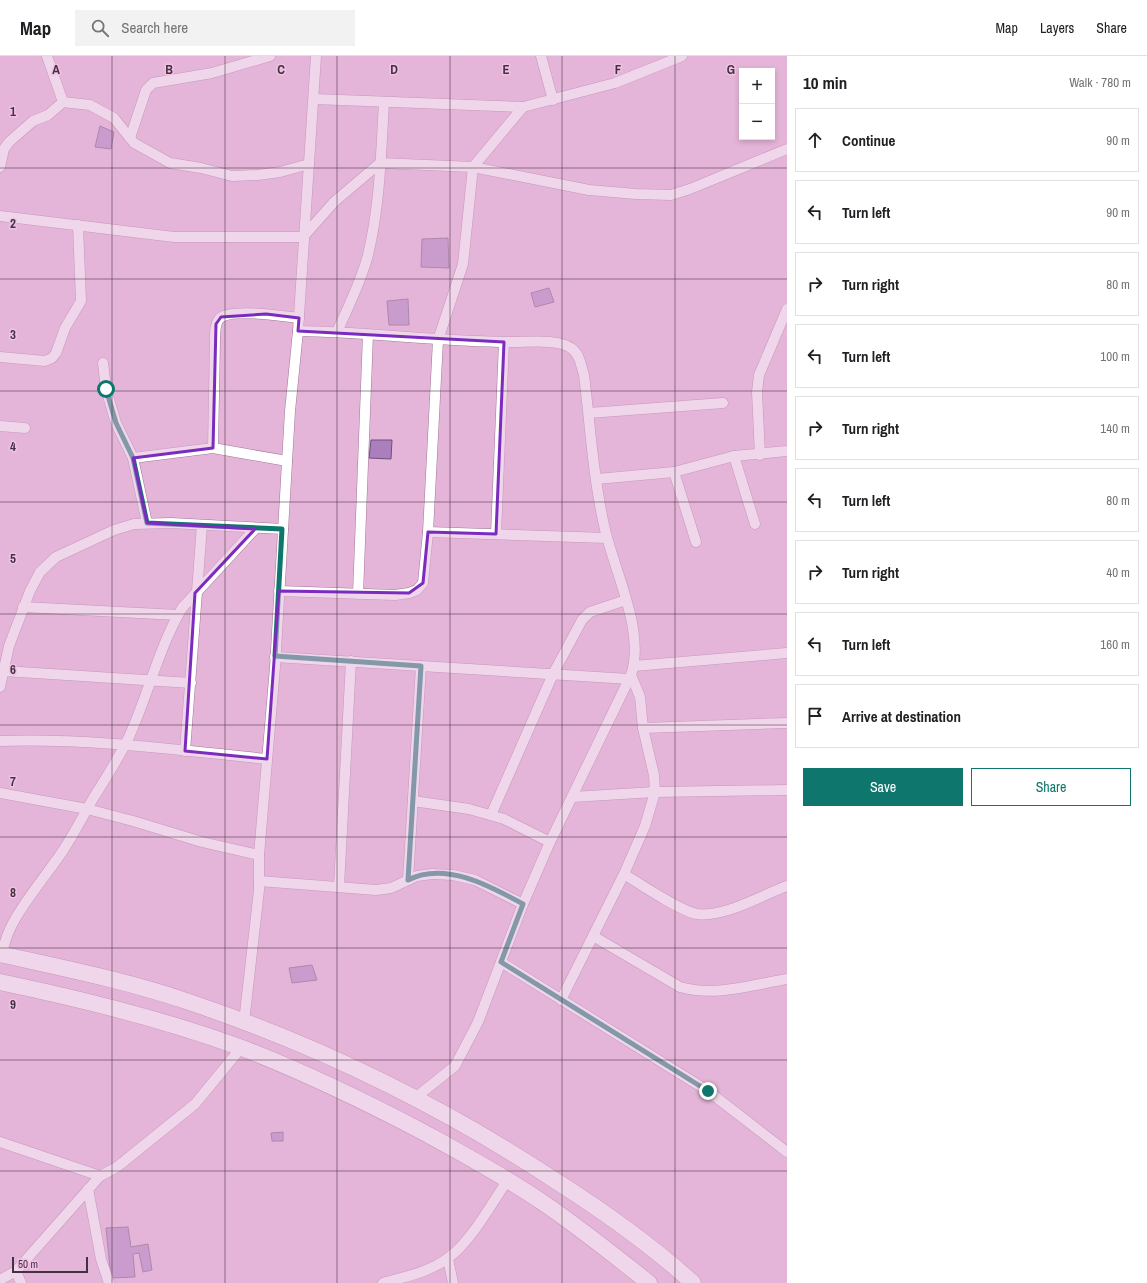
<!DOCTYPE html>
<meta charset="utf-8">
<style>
:root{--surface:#fff;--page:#f2f2f2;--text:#202124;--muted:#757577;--line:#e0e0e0;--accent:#0f766e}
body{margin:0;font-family:"Archivo Narrow",sans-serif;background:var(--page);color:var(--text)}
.controls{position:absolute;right:12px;top:12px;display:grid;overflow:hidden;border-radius:0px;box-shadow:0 2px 6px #0003}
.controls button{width:36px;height:36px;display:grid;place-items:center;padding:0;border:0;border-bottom:1px solid var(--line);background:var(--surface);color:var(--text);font:20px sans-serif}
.scale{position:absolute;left:12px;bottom:10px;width:76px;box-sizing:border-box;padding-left:4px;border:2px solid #453240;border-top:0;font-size:11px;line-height:14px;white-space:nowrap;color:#453240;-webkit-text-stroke:3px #f1c2e6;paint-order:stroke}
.stop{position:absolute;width:12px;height:12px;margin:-9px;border:3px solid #0f766e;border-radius:50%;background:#fff}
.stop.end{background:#0f766e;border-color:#fff;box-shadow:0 1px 4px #0008}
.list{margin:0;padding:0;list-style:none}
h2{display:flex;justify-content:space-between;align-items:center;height:52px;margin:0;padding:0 16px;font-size:17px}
h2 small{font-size:13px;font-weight:400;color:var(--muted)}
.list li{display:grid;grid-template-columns:26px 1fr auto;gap:12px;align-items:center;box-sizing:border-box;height:64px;margin:0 8px 8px;padding:0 8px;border:1px solid var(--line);border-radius:0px}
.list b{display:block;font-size:15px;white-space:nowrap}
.list em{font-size:13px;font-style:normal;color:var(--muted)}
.actions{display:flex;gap:8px;padding:12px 16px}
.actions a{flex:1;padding:9px 0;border:1px solid var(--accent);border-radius:0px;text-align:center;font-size:14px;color:var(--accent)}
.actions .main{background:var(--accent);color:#fff}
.icon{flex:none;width:22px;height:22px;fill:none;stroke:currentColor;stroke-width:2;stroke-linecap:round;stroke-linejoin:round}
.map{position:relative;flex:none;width:787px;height:1227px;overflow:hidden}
header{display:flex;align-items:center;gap:24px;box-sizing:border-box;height:56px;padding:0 20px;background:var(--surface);border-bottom:1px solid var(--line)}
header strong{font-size:19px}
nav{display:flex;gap:22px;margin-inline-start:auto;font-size:14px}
.search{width:280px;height:36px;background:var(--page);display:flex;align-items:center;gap:10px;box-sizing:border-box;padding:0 14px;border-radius:0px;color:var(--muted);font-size:15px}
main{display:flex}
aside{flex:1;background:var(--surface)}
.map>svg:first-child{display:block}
.building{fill:#ab7ebe;stroke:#6d5179}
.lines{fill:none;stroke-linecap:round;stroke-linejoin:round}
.minor-casing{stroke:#a17697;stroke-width:11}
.primary-casing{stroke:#a17697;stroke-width:17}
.minor{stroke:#fff;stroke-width:10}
.primary{stroke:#fff;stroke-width:16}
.route{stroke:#0f766e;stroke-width:5}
.marked{fill:none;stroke:#7b2cbf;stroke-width:3;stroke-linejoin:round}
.grid{fill:none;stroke:#453240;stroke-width:1;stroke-opacity:0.55}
.grid-label{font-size:13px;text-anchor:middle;font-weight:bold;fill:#453240;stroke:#f1c2e6;stroke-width:3;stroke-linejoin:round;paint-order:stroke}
</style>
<header>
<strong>Map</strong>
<div class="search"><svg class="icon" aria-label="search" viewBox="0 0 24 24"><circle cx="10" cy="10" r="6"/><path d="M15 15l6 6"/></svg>Search here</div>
<nav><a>Map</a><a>Layers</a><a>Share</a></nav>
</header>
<main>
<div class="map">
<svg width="787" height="1227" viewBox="0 0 787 1227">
<rect width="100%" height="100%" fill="#e4b5d8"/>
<!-- building -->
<g class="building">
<path d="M100 70 114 76 111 93 95 91Z"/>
<path d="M448 182 449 212 421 211 422 183Z"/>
<path d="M549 232 554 246 535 251 531 237Z"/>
<path d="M408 243 409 269H389L387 245Z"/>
<path d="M371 384H392L391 403 369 402Z"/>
<path d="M312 909 317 924 292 927 289 912Z"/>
<path d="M283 1076V1085H272L271 1077Z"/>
<path d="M128 1171 131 1191 148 1188 152 1214 143 1216 139 1197 133 1198 135 1221 111 1222 106 1172Z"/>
</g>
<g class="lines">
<defs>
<g id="minor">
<path d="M47 0 63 46"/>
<path d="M541 0 553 44"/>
<path d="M314 43 523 51 615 27 682 0"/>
<path d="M63 46 90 49 114 62 134 87 170 107 201 112 232 120 258 119 280 116 309 108"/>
<path d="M130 82 146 34 153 27 212 17 270 0"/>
<path d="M0 111 4 93 9 86 33 65 48 59 63 46"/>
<path d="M0 160 174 181H303L334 146 380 107 473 111 589 134 636 138 671 139 690 133 787 93"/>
<path d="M298 275C370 276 442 286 514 286 529 286 559 283 571 292 580 298 581 310 584 319 590 367 593 421 604 469 613 513 646 575 631 619L550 786 523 848 478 966 455 1010 415 1042"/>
<path d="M337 276C348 251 361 226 368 199 380 149 381 97 384 46"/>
<path d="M0 301 45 305 52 302 56 297 65 272 81 245 78 169"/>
<path d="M103 307 106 333 116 367 133 402 147 467"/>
<path d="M589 357 723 347"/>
<path d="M0 370 25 372"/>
<path d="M213 392 215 284C215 277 215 268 219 263 229 252 284 260 299 262"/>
<path d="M760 399 757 336 759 319 787 253"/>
<path d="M734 400 755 468"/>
<path d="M133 402 213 392 287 405"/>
<path d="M674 416 696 486"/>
<path d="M597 423 674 416 734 400 787 395"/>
<path d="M428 476 607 482"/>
<path d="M496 478 504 286"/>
<path d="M279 535 395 539 409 537 417 534 423 527 428 476 438 284 463 208 473 111 523 51"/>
<path d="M358 538 368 278"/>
<path d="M23 551 178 559"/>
<path d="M275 601 629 623"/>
<path d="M634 610 787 597"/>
<path d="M4 615 191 627"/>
<path d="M0 631 9 590 30 535 40 516 56 501 114 474 134 468 171 467 283 473"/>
<path d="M643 672 787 667"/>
<path d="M0 685C89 682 178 694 267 703"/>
<path d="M185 695 202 469"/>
<path d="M0 737 87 753 133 765 202 786 259 799"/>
<path d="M572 741 655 736 787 734"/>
<path d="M413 745 469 753 504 763 550 786"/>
<path d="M491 759 553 618 582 564 590 556 626 544"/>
<path d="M624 818C640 828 680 855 697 858 724 862 762 839 787 830"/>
<path d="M408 824 421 610"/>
<path d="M259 825 376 834 391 832 417 820 432 818 453 819 475 824 523 848"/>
<path d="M339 830 351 605"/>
<path d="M593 880 680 931C715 941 752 929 787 923"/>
<path d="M3 899C3 867 47 820 64 793 75 776 84 758 94 741 106 722 118 703 128 683 148 640 158 593 182 552L255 473"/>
<path d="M501 906 708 1035 787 1096"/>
<path d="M561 944 624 818 645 770 655 736 654 719 643 672 640 641 631 619"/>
<path d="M244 966 259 834V799L275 611 290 355 298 275 316 0"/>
<path d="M0 1086 100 1120 117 1111 195 1048 241 992"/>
<path d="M88 1133 101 1203 109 1227"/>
<path d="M448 1203 453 1227"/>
<path d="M16 1215 21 1227"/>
<path d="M0 1224 16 1215 100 1120"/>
<path d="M383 1227C404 1221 430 1216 448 1202 470 1187 492 1147 507 1125"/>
</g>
<g id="primary">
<path d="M0 898C63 912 128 925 189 946 320 990 444 1051 559 1127 606 1157 652 1190 693 1227"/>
<path d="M0 926C82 943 163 963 242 992 304 1016 364 1045 423 1076 463 1098 504 1120 542 1146 579 1171 614 1199 649 1227"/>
</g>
</defs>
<!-- minor casing -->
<use href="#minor" class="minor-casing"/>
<!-- primary casing -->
<use href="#primary" class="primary-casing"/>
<!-- minor -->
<use href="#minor" class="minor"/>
<!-- primary -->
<use href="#primary" class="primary"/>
</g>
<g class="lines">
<!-- route -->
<path class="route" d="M106 333 116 367 133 402 147 467 282 473 275 600 421 610 408 824C445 805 490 830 523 848L501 906 708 1035"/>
</g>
<!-- marked area -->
<path d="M0 0H787V1227H0ZM266 258 299 262 298 275 504 286 496 478 428 476 423 527 409 537 279 535 267 703 185 695 195 537 255 473 147 467 133 402 213 392 216 268 221 261Z" fill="#e4b5d8" fill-opacity=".55" fill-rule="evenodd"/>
<path class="marked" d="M266 258 299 262 298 275 504 286 496 478 428 476 423 527 409 537 279 535 267 703 185 695 195 537 255 473 147 467 133 402 213 392 216 268 221 261Z"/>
<!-- grid -->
<path class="grid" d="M112 0V1227M225 0V1227M337 0V1227M450 0V1227M562 0V1227M675 0V1227M0 112H787M0 223H787M0 335H787M0 446H787M0 558H787M0 669H787M0 781H787M0 892H787M0 1004H787M0 1115H787"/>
<g class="grid-label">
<text x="56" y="18">A</text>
<text x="169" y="18">B</text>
<text x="281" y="18">C</text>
<text x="394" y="18">D</text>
<text x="506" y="18">E</text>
<text x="618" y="18">F</text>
<text x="731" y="18">G</text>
<text x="13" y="60">1</text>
<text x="13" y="172">2</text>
<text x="13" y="283">3</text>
<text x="13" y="395">4</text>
<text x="13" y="507">5</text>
<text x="13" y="618">6</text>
<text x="13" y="730">7</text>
<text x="13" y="841">8</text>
<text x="13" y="953">9</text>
</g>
</svg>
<div class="controls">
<button>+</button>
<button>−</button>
</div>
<div class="scale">50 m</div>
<div class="stop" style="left:106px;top:333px"></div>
<div class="stop end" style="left:708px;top:1035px"></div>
</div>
<aside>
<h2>10 min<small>Walk · 780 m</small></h2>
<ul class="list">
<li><svg class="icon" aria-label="ahead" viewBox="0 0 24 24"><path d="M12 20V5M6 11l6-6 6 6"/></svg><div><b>Continue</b></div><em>90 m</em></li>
<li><svg class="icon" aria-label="left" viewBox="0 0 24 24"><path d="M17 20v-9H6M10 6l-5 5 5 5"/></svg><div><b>Turn left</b></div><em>90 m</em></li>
<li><svg class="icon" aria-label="right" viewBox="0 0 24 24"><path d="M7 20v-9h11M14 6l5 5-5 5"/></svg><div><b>Turn right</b></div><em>80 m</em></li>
<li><svg class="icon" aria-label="left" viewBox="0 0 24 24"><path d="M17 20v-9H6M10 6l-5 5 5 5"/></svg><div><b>Turn left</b></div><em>100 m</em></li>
<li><svg class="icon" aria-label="right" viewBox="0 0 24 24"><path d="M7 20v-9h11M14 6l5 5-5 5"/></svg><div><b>Turn right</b></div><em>140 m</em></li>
<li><svg class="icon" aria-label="left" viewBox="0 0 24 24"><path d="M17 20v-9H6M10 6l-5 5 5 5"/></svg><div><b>Turn left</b></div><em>80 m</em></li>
<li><svg class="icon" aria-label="right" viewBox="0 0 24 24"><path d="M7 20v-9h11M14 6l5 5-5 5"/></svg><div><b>Turn right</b></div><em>40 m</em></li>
<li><svg class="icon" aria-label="left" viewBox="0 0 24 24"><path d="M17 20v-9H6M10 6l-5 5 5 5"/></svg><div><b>Turn left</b></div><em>160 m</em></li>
<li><svg class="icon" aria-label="arrive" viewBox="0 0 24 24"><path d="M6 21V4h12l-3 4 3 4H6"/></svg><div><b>Arrive at destination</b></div></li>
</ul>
<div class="actions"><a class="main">Save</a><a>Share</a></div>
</aside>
</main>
